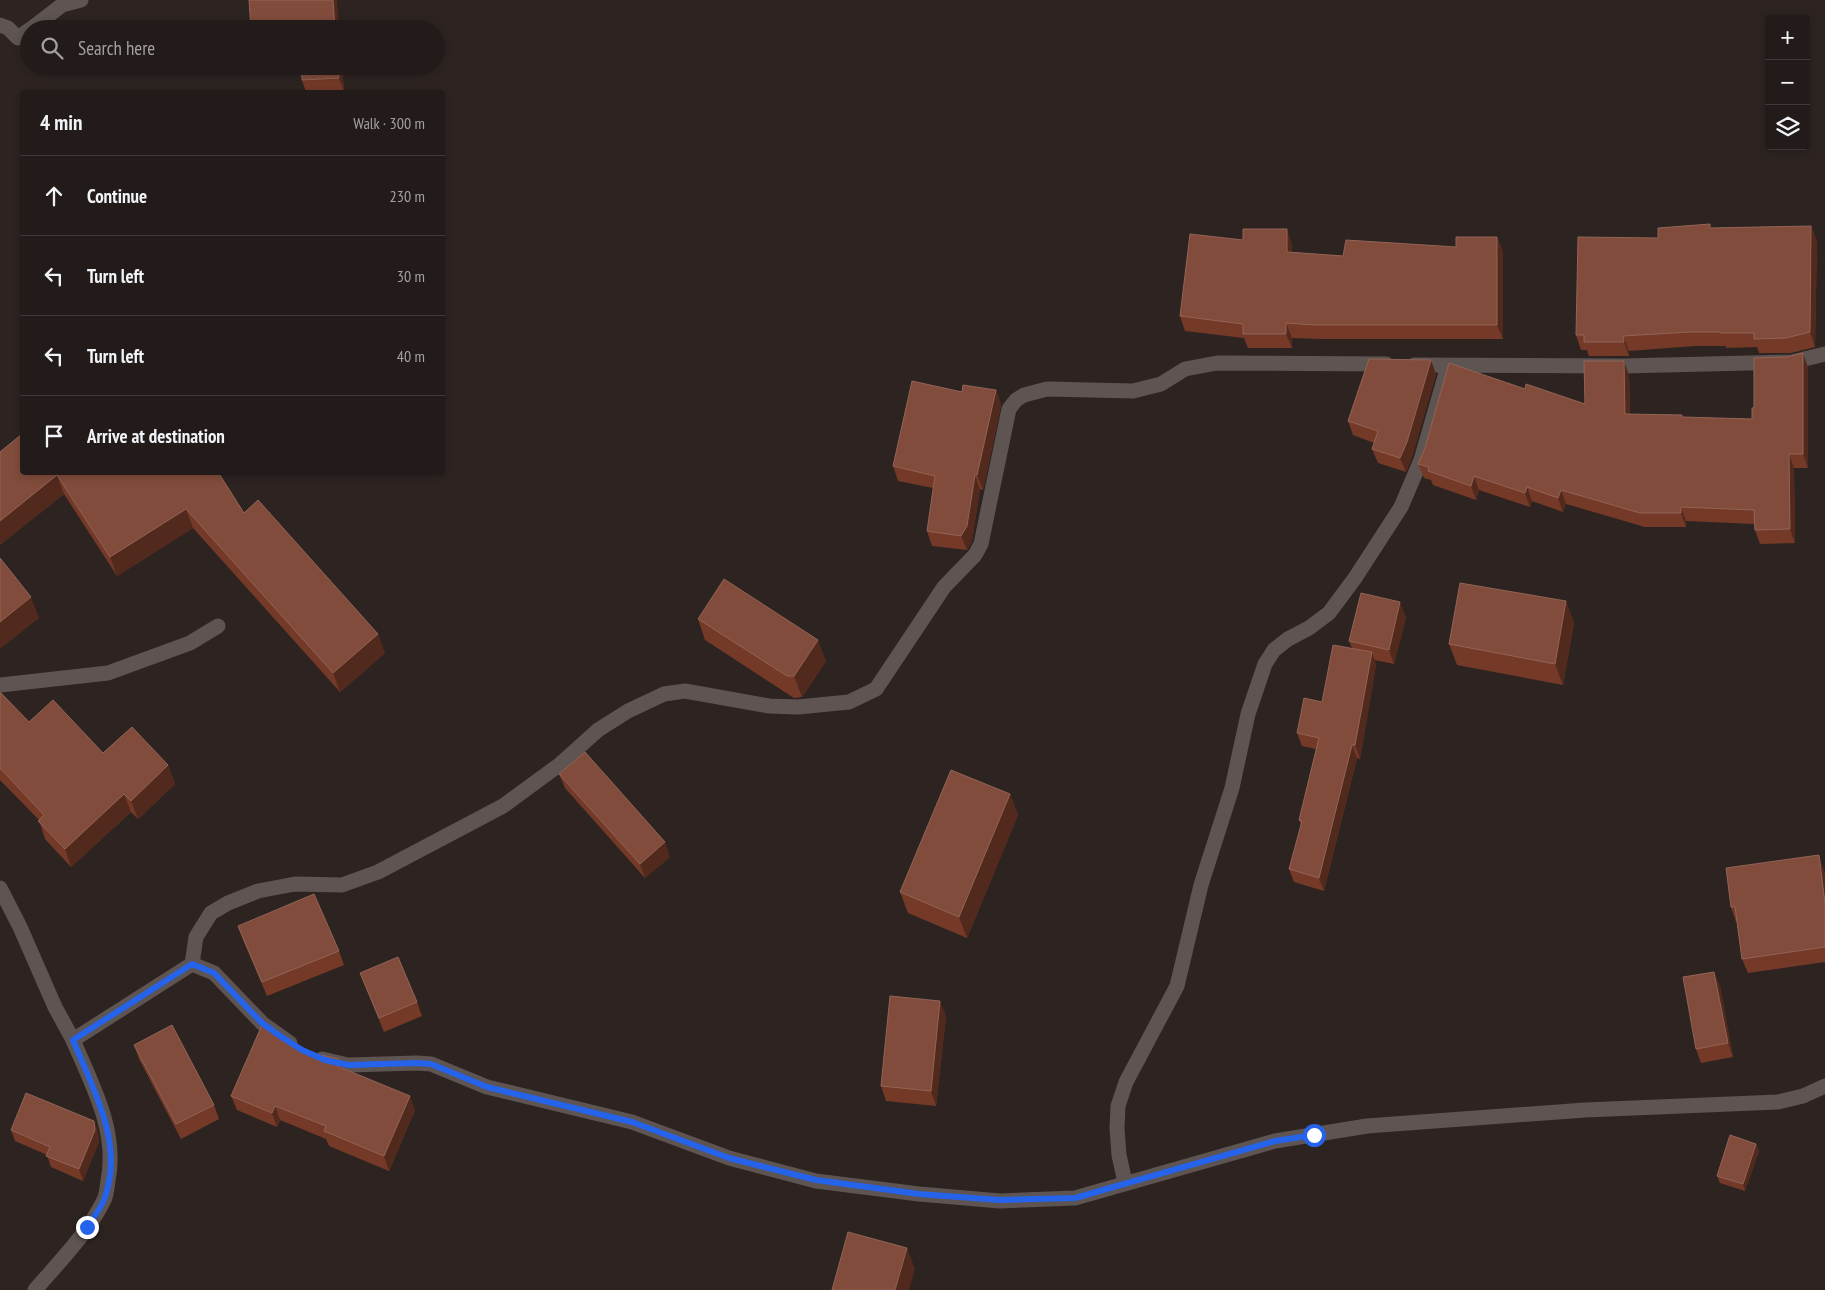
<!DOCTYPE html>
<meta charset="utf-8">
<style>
:root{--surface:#221b1a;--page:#2e2827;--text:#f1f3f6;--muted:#a2a1a2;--line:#3f3939}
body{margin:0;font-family:"PT Sans Narrow",sans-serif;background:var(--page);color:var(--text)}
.controls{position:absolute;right:15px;top:15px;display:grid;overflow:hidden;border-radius:5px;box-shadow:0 2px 8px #0003}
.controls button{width:45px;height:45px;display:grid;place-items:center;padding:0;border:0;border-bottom:1px solid var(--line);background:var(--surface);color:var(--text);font:25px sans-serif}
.stop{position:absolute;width:15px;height:15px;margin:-11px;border:4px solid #2563eb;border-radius:50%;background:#fff}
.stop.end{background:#2563eb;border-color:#fff;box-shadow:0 1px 5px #0008}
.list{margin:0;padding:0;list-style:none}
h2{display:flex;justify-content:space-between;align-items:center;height:65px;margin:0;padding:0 20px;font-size:21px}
h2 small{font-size:16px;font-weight:400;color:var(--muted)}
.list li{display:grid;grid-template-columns:32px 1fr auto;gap:15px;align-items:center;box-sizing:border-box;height:80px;padding:0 20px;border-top:1px solid var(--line)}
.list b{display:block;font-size:19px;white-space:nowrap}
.list em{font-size:16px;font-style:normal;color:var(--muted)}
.icon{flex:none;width:28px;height:28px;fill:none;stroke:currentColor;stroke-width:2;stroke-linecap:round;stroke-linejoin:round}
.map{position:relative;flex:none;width:1825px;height:1290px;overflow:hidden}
.search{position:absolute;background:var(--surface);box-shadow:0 2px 8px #0003;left:20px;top:20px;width:425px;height:55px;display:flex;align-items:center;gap:12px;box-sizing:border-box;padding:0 18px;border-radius:28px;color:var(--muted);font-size:19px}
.panel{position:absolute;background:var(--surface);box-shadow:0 2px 8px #0003;left:20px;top:90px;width:425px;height:385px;border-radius:5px}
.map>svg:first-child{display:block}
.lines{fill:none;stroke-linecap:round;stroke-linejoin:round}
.lane{stroke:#5e5451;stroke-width:15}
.street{stroke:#5e5451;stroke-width:15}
.wall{fill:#743927}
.shaded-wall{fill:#52291d}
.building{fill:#814c3c;stroke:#926456}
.route{stroke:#2563eb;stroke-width:6}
</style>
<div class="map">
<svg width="1825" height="1290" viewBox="0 0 1825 1290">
<rect width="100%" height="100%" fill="#2d2422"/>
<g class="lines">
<!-- lane -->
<g class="lane">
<path d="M0 685 108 673 190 643 218 626"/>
<path d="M1125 1182 1119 1155 1117 1128 1118 1106 1126 1082 1177 986 1201 885 1232 788 1248 714 1265 664 1274 650 1288 639 1309 628 1329 613 1355 578 1401 507 1421 460 1448 366"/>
<path d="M35 1290C59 1262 88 1233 104 1200 107 1194 107 1187 108 1181 118 1131 92 1085 73 1040"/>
</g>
<!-- street -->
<g class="street">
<path d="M0 25 8 28 18 38 29 30"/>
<path d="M31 29 62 5 81 0"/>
<path d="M1414 365 1623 366 1792 362 1825 354"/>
<path d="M0 888 20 927 55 1007 73 1040 192 964 214 973 262 1023 290 1043"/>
<path d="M192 964 196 937 211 913 228 903 258 891 295 884 342 885 378 872 503 806 559 765 598 730 628 711 664 694 685 691 769 706 798 707 849 702 876 689 944 587 975 555 981 544 1009 409 1016 400 1024 395 1047 389 1133 391 1161 384 1185 369 1217 363 1386 364"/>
<path d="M322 1059 348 1065 417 1063 431 1064 487 1087 632 1122 729 1158 816 1181 919 1194 1000 1201 1075 1198 1275 1141 1367 1126 1585 1110 1778 1102 1803 1096 1825 1086"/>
</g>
</g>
<!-- wall -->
<g class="wall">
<path d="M342 66 344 92H306L302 80Z"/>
<path d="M1811 226 1817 241 1815 347 1791 353H1759L1757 347 1726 348V346H1695L1629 351V356H1589L1587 350H1581L1576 335 1658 238 1711 228Z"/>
<path d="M1497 237 1503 252V339H1320L1292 338V348H1248L1244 338 1185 331 1180 316 1243 240 1292 244V252L1343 256 1456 247Z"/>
<path d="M1803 353 1808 368V468H1794L1795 543 1760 544 1755 530 1754 524 1686 521V527H1645L1566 504 1563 512 1532 501 1530 507 1479 490 1476 500 1433 485 1431 480 1424 478 1418 464 1585 404 1629 375 1630 414 1682 415V417L1752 419 1754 408 1787 357Z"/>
<path d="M1436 374 1412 457 1406 472 1378 463 1372 449 1374 443 1353 435 1348 421Z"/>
<path d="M996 390 1001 405 983 490 980 489 972 541 967 550 932 546 927 531 933 488 898 481 893 466 962 392Z"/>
<path d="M0 452 218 472 244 513 385 653 340 692 193 528 117 576 64 494 1 544H0Z"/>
<path d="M1566 601 1574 623 1563 685 1457 665 1449 644Z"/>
<path d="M1406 617 1394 664 1374 660 1376 665 1360 759 1357 758 1324 891 1294 882 1289 869 1301 825 1299 820 1316 749 1302 746 1297 733 1322 702 1352 648 1349 641Z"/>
<path d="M698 619 826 661 802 697 794 698 705 640Z"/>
<path d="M0 692 29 722 103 753 168 765 175 784 138 819 131 812 71 867 45 839 39 820 0 780Z"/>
<path d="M559 774 670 857 645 878 565 788Z"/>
<path d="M1010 794 1018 815 967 938 908 913 900 892Z"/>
<path d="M1824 870 1825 878V962L1748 973 1742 959 1737 922H1736L1731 907Z"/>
<path d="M238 926 339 951 344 965 267 996 243 940Z"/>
<path d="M360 973 417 1002 422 1016 384 1032Z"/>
<path d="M1720 986 1733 1057 1701 1063 1696 1049Z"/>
<path d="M946 1016 936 1106 886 1101 881 1086Z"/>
<path d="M292 1043 343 1068 415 1110 389 1171 329 1146 326 1139 280 1120 277 1127 237 1110 231 1096Z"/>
<path d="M134 1045 214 1105 219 1119 181 1139 139 1059Z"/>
<path d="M94 1121 98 1133 99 1142 83 1181 51 1167 47 1155 15 1141 11 1130Z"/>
<path d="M1756 1144 1759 1151 1745 1191 1720 1183 1717 1176Z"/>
</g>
<!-- shaded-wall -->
<g class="shaded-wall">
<path d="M333 0H337L339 29H335Z"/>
<path d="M338 66H342L344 92 339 78Z"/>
<path d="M1811 226 1817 241 1815 347 1810 332Z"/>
<path d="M1287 229 1292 244V266L1287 252Z"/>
<path d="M1497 237 1503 252V339L1497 325Z"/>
<path d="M1286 323 1292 338V348L1286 334Z"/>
<path d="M1623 336 1629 351V356L1624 342Z"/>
<path d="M1803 353 1808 368V468L1803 454Z"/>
<path d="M1431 360 1436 374 1412 457 1406 472 1400 458Z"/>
<path d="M1624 361 1629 375 1630 428 1625 414Z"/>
<path d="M996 390 1001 405 983 490 977 475Z"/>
<path d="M1789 454 1794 468 1795 543 1790 529Z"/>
<path d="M57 475 64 494 1 544 0 543V521Z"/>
<path d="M975 475 980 489 972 541 967 550 961 536Z"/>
<path d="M1474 476 1479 490 1476 500 1471 486Z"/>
<path d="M1527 487 1532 501 1530 507 1525 493Z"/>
<path d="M1561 490 1566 504 1563 512 1558 498Z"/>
<path d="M1681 507 1686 521V527L1681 513Z"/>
<path d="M186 509 193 528 117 576 110 557Z"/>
<path d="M31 597 39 618 0 649V622Z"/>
<path d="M1566 601 1574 623 1563 685 1555 664Z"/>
<path d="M1400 602 1406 617 1394 664 1389 650Z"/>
<path d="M378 634 385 653 340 692 333 673Z"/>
<path d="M818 640 826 661 802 697 794 676Z"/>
<path d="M1372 652 1376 665 1360 759 1355 745Z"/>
<path d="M1352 745 1357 758 1324 891 1319 878Z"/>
<path d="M168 765 175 784 138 819 131 801Z"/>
<path d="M124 794 131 812 71 867 65 849Z"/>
<path d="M1010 794 1018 815 967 938 959 917Z"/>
<path d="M665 842 670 857 645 878 640 864Z"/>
<path d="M1819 855 1824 870 1825 878V903Z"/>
<path d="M1714 972 1720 986 1733 1057 1728 1043Z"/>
<path d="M940 1001 946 1016 936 1106 931 1091Z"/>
<path d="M339 1059 345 1074 337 1066Z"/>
<path d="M410 1096 415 1110 389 1171 384 1156Z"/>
<path d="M275 1106 280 1120 277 1127 272 1113Z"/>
<path d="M94 1121 98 1133 99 1142 83 1181 79 1169Z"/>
<path d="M1756 1144 1759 1151 1745 1191 1743 1184Z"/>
<path d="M907 1248 915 1269 909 1290H895Z"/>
</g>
<!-- building -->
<g class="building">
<path d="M249 0H333L335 29H251Z"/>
<path d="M301 66H338L339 78 302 80Z"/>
<path d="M1710 224V228L1811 226 1810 332 1786 338 1754 339V333H1721V332H1690L1623 336 1624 342H1584V335H1576L1578 237 1658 238V228Z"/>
<path d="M1243 229H1287V252L1343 256 1346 240 1456 247V237H1497V325H1314L1286 323V334H1243V324L1180 316 1190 234 1243 240Z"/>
<path d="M1803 353V454H1789L1790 529 1755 530 1754 510 1681 507V513H1640L1561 490 1558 498 1527 487 1525 493 1474 476 1471 486 1428 471 1429 467 1418 464 1425 448 1449 363 1525 389 1526 384 1585 404 1584 361H1624L1625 414 1682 415V417L1752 419V408H1754V358L1787 357Z"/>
<path d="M1369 359 1431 360 1407 442 1400 458 1372 449 1378 431 1348 421Z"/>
<path d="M912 381 962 392 963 385 996 390 977 475H975L967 526 961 536 927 531 935 476 893 466Z"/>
<path d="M22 434V472H218L244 513 258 500 378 634 333 673 186 509 110 557 57 475 0 521V452Z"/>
<path d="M0 558 31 597 0 622Z"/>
<path d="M724 579 818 640 794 676H787L698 619Z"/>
<path d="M1460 583 1566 601 1555 664 1449 644Z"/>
<path d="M1361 593 1400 602 1389 650 1349 641Z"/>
<path d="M1333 645 1372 652 1355 745H1352L1319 878 1289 869 1302 821 1299 820 1319 738 1297 733 1304 698 1322 702Z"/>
<path d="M0 692 29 722 53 700 103 753 132 727 168 765 131 801 124 794 65 849 38 821 44 815 0 768Z"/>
<path d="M585 752 665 842 640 864 559 774Z"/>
<path d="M951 770 1010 794 959 917 900 892Z"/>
<path d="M1819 855 1825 903V947L1742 959 1735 907H1731L1726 868Z"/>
<path d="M314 894 339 951 262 982 238 926Z"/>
<path d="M398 957 417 1002 379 1018 360 973Z"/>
<path d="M1714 972 1728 1043 1696 1049 1683 977Z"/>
<path d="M890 996 940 1001 931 1091 881 1086Z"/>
<path d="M172 1025 214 1105 176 1124 134 1045Z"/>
<path d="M262 1025 292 1043 316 1054 339 1059 337 1066 410 1096 384 1156 324 1131 326 1126 275 1106 272 1113 231 1096Z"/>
<path d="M26 1093 94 1121 95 1130 79 1169 46 1156 50 1147 11 1130Z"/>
<path d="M1730 1135 1756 1144 1743 1184 1717 1176Z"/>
<path d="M848 1232 907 1248 895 1290H832Z"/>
</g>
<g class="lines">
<!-- route -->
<path class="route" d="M87 1227C93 1218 102 1207 105 1197 124 1143 93 1089 73 1040L192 964 214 973 262 1023 280 1036 302 1050 325 1060 348 1065 417 1063 431 1064 487 1087 632 1122 729 1158 816 1180 919 1194 1000 1200 1075 1198 1275 1141 1314 1135"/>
</g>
</svg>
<div class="controls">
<button>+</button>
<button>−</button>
<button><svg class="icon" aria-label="layers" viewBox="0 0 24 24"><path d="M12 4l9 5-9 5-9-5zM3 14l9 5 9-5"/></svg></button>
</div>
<div class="stop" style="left:1314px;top:1135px"></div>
<div class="stop end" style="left:87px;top:1227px"></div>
<div class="search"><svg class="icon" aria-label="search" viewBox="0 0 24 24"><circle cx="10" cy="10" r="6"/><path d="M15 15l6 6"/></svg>Search here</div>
<section class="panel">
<h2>4 min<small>Walk · 300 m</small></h2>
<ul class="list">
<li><svg class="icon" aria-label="ahead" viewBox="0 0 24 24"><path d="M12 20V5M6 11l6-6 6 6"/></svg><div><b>Continue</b></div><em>230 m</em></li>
<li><svg class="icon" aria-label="left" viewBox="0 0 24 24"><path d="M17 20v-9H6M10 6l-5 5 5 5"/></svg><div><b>Turn left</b></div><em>30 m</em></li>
<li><svg class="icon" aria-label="left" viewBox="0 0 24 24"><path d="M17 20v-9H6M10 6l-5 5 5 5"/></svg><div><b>Turn left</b></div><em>40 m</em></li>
<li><svg class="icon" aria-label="arrive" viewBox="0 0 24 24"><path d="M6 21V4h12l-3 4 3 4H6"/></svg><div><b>Arrive at destination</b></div></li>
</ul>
</section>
</div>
